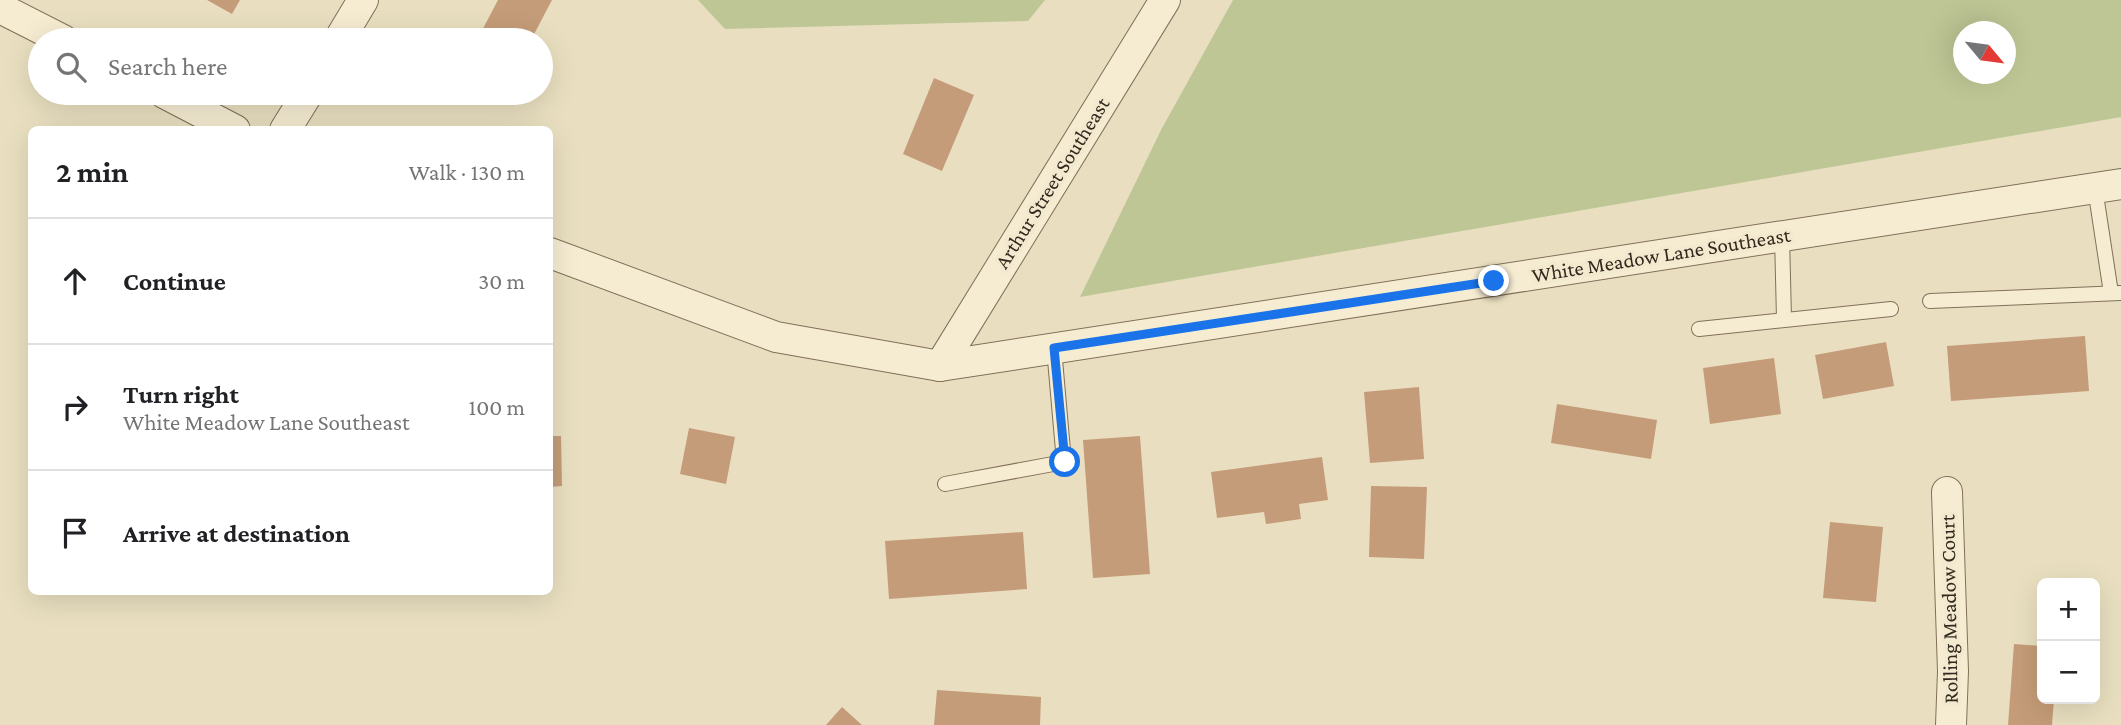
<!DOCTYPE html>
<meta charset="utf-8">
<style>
:root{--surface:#fff;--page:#f6f6f6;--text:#202124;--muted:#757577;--line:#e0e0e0}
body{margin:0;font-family:"Crimson Pro",serif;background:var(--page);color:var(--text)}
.controls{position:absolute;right:21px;bottom:21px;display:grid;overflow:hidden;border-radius:10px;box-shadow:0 7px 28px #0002}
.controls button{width:63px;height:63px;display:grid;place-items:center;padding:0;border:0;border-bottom:2px solid var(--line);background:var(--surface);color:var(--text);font:35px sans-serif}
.compass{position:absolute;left:1953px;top:21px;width:63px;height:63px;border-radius:50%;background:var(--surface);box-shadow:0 7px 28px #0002;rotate:119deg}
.stop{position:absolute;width:21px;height:21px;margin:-16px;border:5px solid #1a73e8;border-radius:50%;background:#fff}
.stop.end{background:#1a73e8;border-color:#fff;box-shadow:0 2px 7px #0008}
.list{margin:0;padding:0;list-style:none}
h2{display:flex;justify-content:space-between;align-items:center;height:91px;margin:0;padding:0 28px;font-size:30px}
h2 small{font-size:23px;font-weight:400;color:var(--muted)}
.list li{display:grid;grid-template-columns:46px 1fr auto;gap:21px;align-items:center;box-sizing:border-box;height:126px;padding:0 28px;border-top:2px solid var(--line)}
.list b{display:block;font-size:26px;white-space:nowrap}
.list p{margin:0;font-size:23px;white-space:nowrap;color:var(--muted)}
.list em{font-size:23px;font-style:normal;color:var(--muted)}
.icon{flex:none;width:38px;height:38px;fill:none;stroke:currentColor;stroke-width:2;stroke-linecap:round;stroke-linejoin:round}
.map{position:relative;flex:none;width:2121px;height:725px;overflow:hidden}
.search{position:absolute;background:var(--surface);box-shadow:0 7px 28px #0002;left:28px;top:28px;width:525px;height:77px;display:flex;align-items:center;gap:18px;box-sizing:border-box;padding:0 24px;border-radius:38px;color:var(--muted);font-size:26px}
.panel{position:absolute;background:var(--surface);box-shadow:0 7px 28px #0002;left:28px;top:126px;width:525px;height:469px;border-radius:10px}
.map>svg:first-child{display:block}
.green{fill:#bec695;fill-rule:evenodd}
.building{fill:#c59c79}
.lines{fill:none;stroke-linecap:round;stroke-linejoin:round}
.service-casing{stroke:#817059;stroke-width:16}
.minor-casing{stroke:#817059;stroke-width:32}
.service{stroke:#f5ecd2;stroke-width:14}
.minor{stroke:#f5ecd2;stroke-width:30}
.route{stroke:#1a73e8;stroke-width:9}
.labels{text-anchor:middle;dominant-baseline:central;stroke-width:7;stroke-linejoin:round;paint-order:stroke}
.street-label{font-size:21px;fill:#32281d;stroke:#f2e9cf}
</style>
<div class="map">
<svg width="2121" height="725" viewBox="0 0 2121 725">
<rect width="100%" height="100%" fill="#e9dfc0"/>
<!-- green -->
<g class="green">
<path d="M698 0H1045L1028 21 725 29Z"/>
<path d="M1233 0H2121V117L1080 297 1161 130ZM1964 32H2006V74H1964Z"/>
</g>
<!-- building -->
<g class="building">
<path d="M207 0H240L232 14Z"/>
<path d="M498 0H552L531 40H483L478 38Z"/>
<path d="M934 78 974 95 942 171 903 154Z"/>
<path d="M2085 336 2089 391 1951 401 1947 346Z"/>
<path d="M1886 342 1894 386 1823 399 1815 355Z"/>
<path d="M1774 358 1781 414 1710 424 1703 368Z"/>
<path d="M1419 387 1424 459 1370 463 1364 392Z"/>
<path d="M1557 404 1657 420 1651 459 1551 443Z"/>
<path d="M689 428 735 437 726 484 680 474Z"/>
<path d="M550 436H561L562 486 550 487Z"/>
<path d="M1140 436 1150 574 1093 578 1083 440Z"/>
<path d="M1322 457 1328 500 1299 504 1301 519 1266 524 1264 512 1217 518 1211 472Z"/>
<path d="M1371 486 1427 487 1424 559 1369 557Z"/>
<path d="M1830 522 1883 527 1876 602 1823 598Z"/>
<path d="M1023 532 1027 589 889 599 885 541Z"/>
<path d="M2014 644 2042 646V699H2054L2052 725H2008Z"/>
<path d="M937 690 1041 697 1040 725H934Z"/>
<path d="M842 707 862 725H826Z"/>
</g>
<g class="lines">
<defs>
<g id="service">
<path d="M2095 188 2111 293"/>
<path d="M1782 236 1784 319"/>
<path d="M1930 301 2121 293"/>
<path d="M1699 329 1891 309"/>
<path d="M945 484 1064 462 1054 348"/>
</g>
<g id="minor">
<path d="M0 8 63 40"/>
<path d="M339 40 363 0"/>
<path d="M164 93 235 130"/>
<path d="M285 130 308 93"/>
<path d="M550 253 776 337 940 366 2121 184"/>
<path d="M940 366 1165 0"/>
<path d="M1947 492 1953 671 1951 725"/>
</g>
</defs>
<!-- service casing -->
<use href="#service" class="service-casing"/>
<!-- minor casing -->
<use href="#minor" class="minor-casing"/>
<!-- service -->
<use href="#service" class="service"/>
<!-- minor -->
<use href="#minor" class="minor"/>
</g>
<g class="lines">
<!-- route -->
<path class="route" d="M1065 462 1054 348 1494 281"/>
</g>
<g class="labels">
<!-- street labels -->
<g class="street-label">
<text transform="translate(1052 183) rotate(-58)">Arthur Street Southeast</text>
<text transform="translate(1661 255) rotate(-9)">White Meadow Lane Southeast</text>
<text transform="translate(1949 609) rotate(-91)">Rolling Meadow Court</text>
</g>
</g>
</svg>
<div class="controls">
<button>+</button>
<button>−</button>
</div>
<svg class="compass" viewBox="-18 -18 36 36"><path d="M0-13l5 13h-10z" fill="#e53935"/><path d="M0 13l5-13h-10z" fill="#757577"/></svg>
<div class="stop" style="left:1065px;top:462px"></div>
<div class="stop end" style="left:1494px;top:281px"></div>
<div class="search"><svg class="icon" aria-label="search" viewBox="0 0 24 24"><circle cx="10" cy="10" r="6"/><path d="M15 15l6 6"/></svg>Search here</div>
<section class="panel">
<h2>2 min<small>Walk · 130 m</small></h2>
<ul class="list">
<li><svg class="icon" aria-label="ahead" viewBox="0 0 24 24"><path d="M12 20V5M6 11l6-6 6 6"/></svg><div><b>Continue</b></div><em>30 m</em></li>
<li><svg class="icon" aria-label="right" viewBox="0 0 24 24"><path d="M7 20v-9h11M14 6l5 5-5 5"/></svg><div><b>Turn right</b><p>White Meadow Lane Southeast</p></div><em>100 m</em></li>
<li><svg class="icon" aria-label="arrive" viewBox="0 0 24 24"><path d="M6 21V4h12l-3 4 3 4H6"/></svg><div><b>Arrive at destination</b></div></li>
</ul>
</section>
</div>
